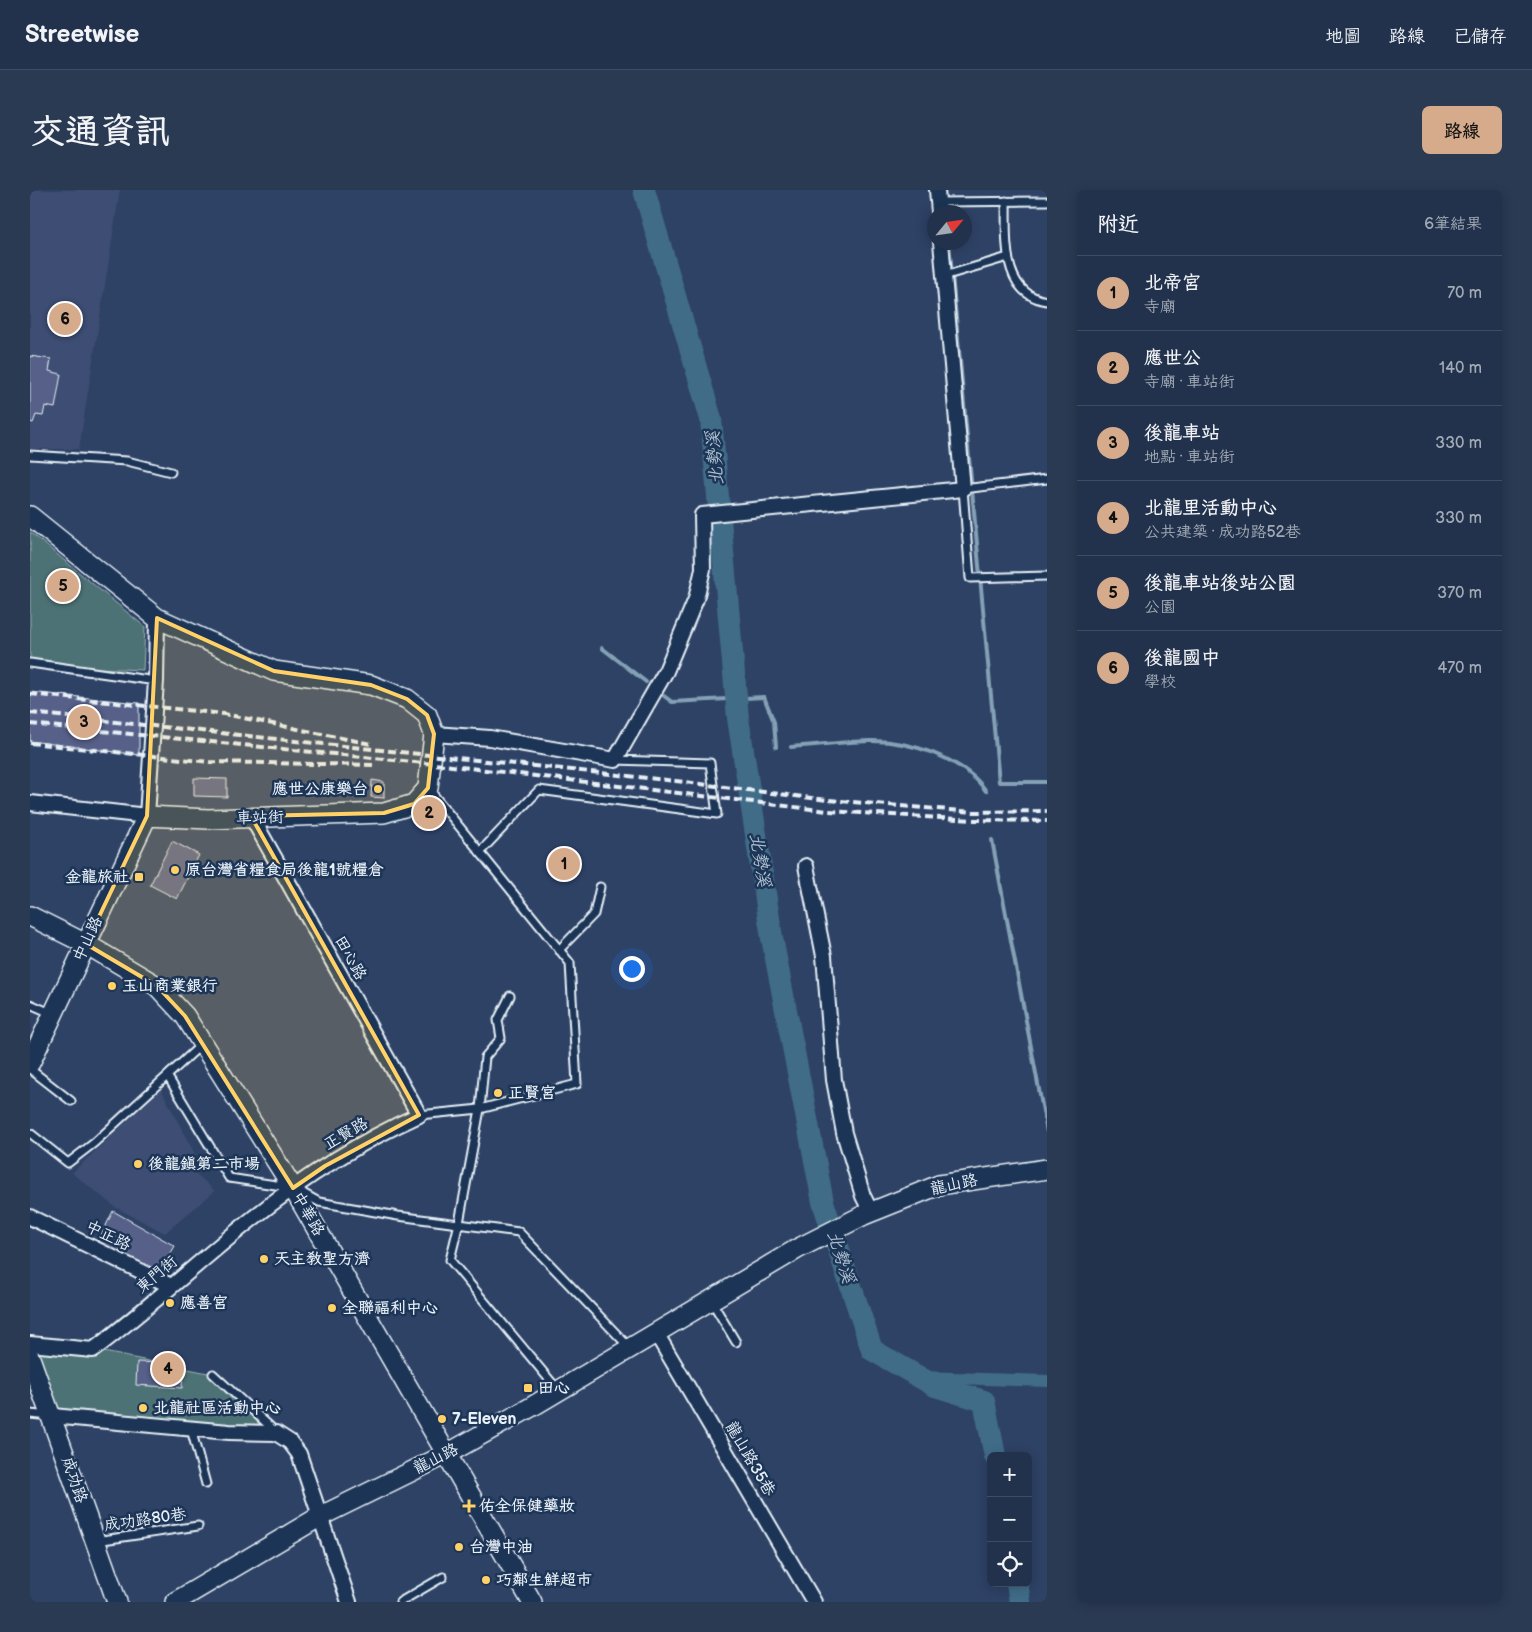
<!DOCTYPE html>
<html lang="zh-TW">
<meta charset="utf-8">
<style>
:root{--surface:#22324c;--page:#2a3a53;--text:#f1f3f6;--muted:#a2aab5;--line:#3f4d64;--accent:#d6ab8b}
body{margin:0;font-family:"Balsamiq Sans","LXGW WenKai TC",sans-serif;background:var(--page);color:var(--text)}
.controls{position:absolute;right:15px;bottom:15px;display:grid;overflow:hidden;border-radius:8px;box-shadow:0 2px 12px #0003}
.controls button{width:45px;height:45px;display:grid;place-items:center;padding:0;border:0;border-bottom:1px solid var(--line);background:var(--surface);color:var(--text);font:25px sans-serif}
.compass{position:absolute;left:897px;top:15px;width:45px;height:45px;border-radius:50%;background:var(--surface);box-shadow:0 2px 12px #0003;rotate:61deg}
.you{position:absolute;left:601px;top:778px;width:18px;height:18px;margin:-12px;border:4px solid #fff;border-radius:50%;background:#1a73e8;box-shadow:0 0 0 8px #1a73e833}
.badge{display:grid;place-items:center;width:32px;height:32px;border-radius:50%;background:var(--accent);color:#111;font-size:16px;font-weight:700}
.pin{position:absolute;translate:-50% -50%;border:2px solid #fff;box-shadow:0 1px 5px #0006}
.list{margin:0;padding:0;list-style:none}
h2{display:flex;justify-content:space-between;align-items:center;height:65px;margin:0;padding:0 20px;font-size:21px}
h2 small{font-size:16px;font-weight:400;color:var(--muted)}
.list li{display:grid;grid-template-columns:32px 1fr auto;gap:15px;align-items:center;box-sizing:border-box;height:75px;padding:0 20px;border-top:1px solid var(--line)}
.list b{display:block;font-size:19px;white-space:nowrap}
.list p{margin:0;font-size:16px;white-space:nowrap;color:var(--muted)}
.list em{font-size:16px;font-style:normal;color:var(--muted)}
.icon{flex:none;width:28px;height:28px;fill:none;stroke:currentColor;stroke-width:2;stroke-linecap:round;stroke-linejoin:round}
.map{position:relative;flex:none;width:1017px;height:1412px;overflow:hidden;border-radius:8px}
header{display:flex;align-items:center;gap:30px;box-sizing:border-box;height:70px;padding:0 25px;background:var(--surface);border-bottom:1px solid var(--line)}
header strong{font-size:24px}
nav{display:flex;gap:28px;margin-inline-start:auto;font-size:18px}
.intro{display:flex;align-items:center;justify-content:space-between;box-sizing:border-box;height:120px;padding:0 30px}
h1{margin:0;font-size:35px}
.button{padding:12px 22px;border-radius:8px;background:var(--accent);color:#111;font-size:18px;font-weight:700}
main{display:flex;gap:30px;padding:0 30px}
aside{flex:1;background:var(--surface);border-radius:8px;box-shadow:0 2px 12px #0003}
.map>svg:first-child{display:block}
.built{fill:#3d4e73}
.green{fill:#4e7274;stroke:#9bb2b6}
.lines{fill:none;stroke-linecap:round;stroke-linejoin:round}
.stream{stroke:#84a1b5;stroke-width:4}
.canal{stroke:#416c88;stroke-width:12}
.river{stroke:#416c88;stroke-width:22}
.building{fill:#576188;stroke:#e8f1f8}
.lane-casing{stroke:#e8f1f8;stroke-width:11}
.street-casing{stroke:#e8f1f8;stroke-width:18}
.secondary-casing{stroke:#e8f1f8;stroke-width:22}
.lane{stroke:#1d3557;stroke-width:7}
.street{stroke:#1d3557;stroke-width:14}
.secondary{stroke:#1d3557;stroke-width:19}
.rail{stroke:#e8f1f8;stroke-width:4;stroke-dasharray:8 4;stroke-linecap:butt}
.marked{fill:#ffd166;fill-opacity:0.2;stroke:#ffd166;stroke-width:4;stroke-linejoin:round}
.poi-dot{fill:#ffd166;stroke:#1d3557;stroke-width:2}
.labels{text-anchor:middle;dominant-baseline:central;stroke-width:5;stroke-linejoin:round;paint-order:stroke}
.poi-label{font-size:16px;font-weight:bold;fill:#e8f1f8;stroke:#1d3557;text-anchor:start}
.street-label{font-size:16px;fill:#e8f1f8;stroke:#1d3557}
.water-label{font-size:18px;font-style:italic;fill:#aec2d1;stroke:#1d3557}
</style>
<header>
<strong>Streetwise</strong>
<nav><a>地圖</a><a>路線</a><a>已儲存</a></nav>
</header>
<div class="intro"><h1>交通資訊</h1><a class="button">路線</a></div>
<main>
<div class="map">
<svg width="1017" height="1412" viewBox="0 0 1017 1412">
<rect width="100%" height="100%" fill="#2e4266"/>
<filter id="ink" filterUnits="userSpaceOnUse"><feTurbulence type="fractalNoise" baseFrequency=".02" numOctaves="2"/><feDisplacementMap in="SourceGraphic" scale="10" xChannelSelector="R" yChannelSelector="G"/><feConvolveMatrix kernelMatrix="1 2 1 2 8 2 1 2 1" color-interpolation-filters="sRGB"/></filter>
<g filter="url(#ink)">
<!-- built -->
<g class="built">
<path d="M0 0H90L49 259H0Z"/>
<path d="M131 899 168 970 160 978 185 1001 135 1043 85 1017 42 983Z"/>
</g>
<!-- green -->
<g class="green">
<path d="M0 342 115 437 113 480 0 475Z"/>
<path d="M0 1154 64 1160 183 1184 246 1243 21 1221Z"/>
</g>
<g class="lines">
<!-- stream -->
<g class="stream">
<path d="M919 52 969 592H1017"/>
<path d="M572 458 616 492"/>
<path d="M634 506 642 512 734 507 744 532 746 557"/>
<path d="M761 557C787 555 813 552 839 551 878 550 933 568 956 601"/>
<path d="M962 650 1017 942"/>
</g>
<!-- canal -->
<path class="canal" d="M889 1187 1017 1191"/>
<!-- river -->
<g class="river">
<path d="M614 0 681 229 708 528 742 748 793 1012 842 1160 905 1196 954 1211 965 1266"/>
<path d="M987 1393 990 1412"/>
</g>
</g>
<!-- building -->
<g class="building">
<path d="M0 166 21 169 19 181 31 184 25 218 15 216 13 226 6 225 3 233 0 232Z"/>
<path d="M0 502 109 513V565L0 551Z"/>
<path d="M164 588 197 589V607L164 606Z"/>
<path d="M342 590 354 592V608L341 607Z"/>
<path d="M142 651 169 665 147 709 120 695Z"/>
<path d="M83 1021 145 1056 128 1085 68 1052Z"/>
<path d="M107 1172 153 1174 152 1198 106 1195Z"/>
</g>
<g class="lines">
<defs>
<g id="lane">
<path d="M976 11C977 47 970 104 1017 111"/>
<path d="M908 12 1017 11"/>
<path d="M914 86 978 67"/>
<path d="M0 265 97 271 141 282"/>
<path d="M1017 289 933 299 940 388 1017 386"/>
<path d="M0 473 126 491"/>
<path d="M450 662 509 600 687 624 680 573 585 570"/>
<path d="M529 760 564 724 570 697"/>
<path d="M480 806 468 830 471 848 455 867 450 919 429 1033 420 1070 528 1200"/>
<path d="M0 814 23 824"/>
<path d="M0 879 41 911"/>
<path d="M138 887 199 988 259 997"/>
<path d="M389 925 450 919 547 894 540 773 398 598"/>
<path d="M0 943 38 973 64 953 172 854"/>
<path d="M271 1002 289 1012 368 1026 489 1042 599 1157"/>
<path d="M682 1112 706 1152"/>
<path d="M183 1184 246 1242"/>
<path d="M0 1224 20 1226"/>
<path d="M161 1239 176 1294"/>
<path d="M66 1351 168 1336"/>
<path d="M370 1412 413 1387"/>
</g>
<g id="street">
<path d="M907 0 909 22"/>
<path d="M404 544 460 548 585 570 636 481 666 409 673 379 672 325 933 299 911 52"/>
<path d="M0 613 117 626 126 491 127 428"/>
<path d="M776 676 794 766 804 890 814 943 833 1006 841 1022"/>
<path d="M0 1027 141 1096"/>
<path d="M626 1143 784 1412"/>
<path d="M0 1154 63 1160C118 1119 168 1072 222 1029 273 988 329 952 389 925L221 626"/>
<path d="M22 1226 199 1242 246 1243 260 1252 269 1264 319 1412"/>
</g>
<g id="secondary">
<path d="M0 326 127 428 244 481 341 495 377 509 397 525 404 544 398 598 384 614 354 623 178 629 117 626 0 873"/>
<path d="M0 726 56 754 127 796 155 826 263 998 502 1412"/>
<path d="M0 1168 87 1412"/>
<path d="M145 1412 289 1327 415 1265 503 1216 767 1059 834 1025 909 995 1017 979"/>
</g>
</defs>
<!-- lane casing -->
<use href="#lane" class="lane-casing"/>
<!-- street casing -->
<use href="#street" class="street-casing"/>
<!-- secondary casing -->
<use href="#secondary" class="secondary-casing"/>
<!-- lane -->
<use href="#lane" class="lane"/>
<!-- street -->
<use href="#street" class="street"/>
<!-- secondary -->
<use href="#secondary" class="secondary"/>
<!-- rail -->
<g class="rail">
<path d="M0 504 194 524 341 554"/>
<path d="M0 523 646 591 798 610 944 622 1017 621"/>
<path d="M0 534 414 575 798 621 942 630 1017 631"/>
<path d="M0 553 180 572 344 575"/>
</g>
</g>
</g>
<!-- marked area -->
<path class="marked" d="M127 428 244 481 341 495 377 509 397 525 404 544 398 598 384 614 354 623 221 626 389 925 295 976 263 998 155 826 127 796 56 754 117 626Z"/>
<!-- markers -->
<g class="poi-dot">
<circle cx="348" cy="599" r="5"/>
<circle cx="145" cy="680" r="5"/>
<rect x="104" y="682" width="10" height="10" rx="2.5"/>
<circle cx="82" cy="796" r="5"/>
<circle cx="468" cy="903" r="5"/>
<circle cx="108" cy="974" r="5"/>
<circle cx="234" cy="1069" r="5"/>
<circle cx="140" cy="1113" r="5"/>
<circle cx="302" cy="1118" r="5"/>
<rect x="493" y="1193" width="10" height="10" rx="2.5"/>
<circle cx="113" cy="1218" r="5"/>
<circle cx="412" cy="1229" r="5"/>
<path d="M436.5 1308.5h5v5h5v5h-5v5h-5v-5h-5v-5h5z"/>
<circle cx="429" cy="1357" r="5"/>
<circle cx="456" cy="1390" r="5"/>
</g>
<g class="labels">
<!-- poi labels -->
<g class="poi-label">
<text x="338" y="599" text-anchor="end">應世公康樂台</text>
<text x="155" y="680">原台灣省糧食局後龍1號糧倉</text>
<text x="99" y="687" text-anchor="end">金龍旅社</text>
<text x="92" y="796">玉山商業銀行</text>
<text x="478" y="903">正賢宮</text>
<text x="118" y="974">後龍鎮第二市場</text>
<text x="244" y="1069">天主教聖方濟</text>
<text x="150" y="1113">應善宮</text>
<text x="312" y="1118">全聯福利中心</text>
<text x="508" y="1198">田心</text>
<text x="123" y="1218">北龍社區活動中心</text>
<text x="422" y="1229">7-Eleven</text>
<text x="449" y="1316">佑全保健藥妝</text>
<text x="439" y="1357">台灣中油</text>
<text x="466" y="1390">巧鄰生鮮超市</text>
</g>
<!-- street labels -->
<g class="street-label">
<text transform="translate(230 628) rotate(-1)">車站街</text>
<text transform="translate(58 749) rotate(-65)">中山路</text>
<text transform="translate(320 768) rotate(61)">田心路</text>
<text transform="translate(316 944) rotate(-30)">正賢路</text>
<text transform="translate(924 995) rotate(-12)">龍山路</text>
<text transform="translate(278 1024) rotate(60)">中華路</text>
<text transform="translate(78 1046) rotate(26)">中正路</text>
<text transform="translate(127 1085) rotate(-40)">東門街</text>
<text transform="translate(406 1269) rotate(-27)">龍山路</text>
<text transform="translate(720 1269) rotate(60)">龍山路35巷</text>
<text transform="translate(44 1290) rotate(71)">成功路</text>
<text transform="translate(115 1330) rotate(-8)">成功路80巷</text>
</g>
<!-- water labels -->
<g class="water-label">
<text transform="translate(685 268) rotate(-95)">北勢溪</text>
<text transform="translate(730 670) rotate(81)">北勢溪</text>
<text transform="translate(811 1067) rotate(72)">北勢溪</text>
</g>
</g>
</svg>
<div class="controls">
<button>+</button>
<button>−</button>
<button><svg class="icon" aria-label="locate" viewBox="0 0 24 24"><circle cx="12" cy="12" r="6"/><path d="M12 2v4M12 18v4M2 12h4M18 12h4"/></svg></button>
</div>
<svg class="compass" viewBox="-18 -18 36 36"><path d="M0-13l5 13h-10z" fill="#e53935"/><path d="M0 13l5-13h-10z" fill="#a2aab5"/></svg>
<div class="you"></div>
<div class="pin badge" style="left:534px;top:674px">1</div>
<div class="pin badge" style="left:399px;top:623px">2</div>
<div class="pin badge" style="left:54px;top:532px">3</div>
<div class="pin badge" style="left:138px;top:1179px">4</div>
<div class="pin badge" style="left:33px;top:396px">5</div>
<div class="pin badge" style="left:35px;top:129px">6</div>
</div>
<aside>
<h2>附近<small>6筆結果</small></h2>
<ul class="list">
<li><span class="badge">1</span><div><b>北帝宮</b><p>寺廟</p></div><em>70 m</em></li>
<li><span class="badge">2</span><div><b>應世公</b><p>寺廟 · 車站街</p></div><em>140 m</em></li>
<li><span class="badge">3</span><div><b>後龍車站</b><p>地點 · 車站街</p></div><em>330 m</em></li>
<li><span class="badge">4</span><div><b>北龍里活動中心</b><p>公共建築 · 成功路52巷</p></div><em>330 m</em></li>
<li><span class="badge">5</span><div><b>後龍車站後站公園</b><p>公園</p></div><em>370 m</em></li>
<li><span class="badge">6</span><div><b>後龍國中</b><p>學校</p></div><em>470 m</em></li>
</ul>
</aside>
</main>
